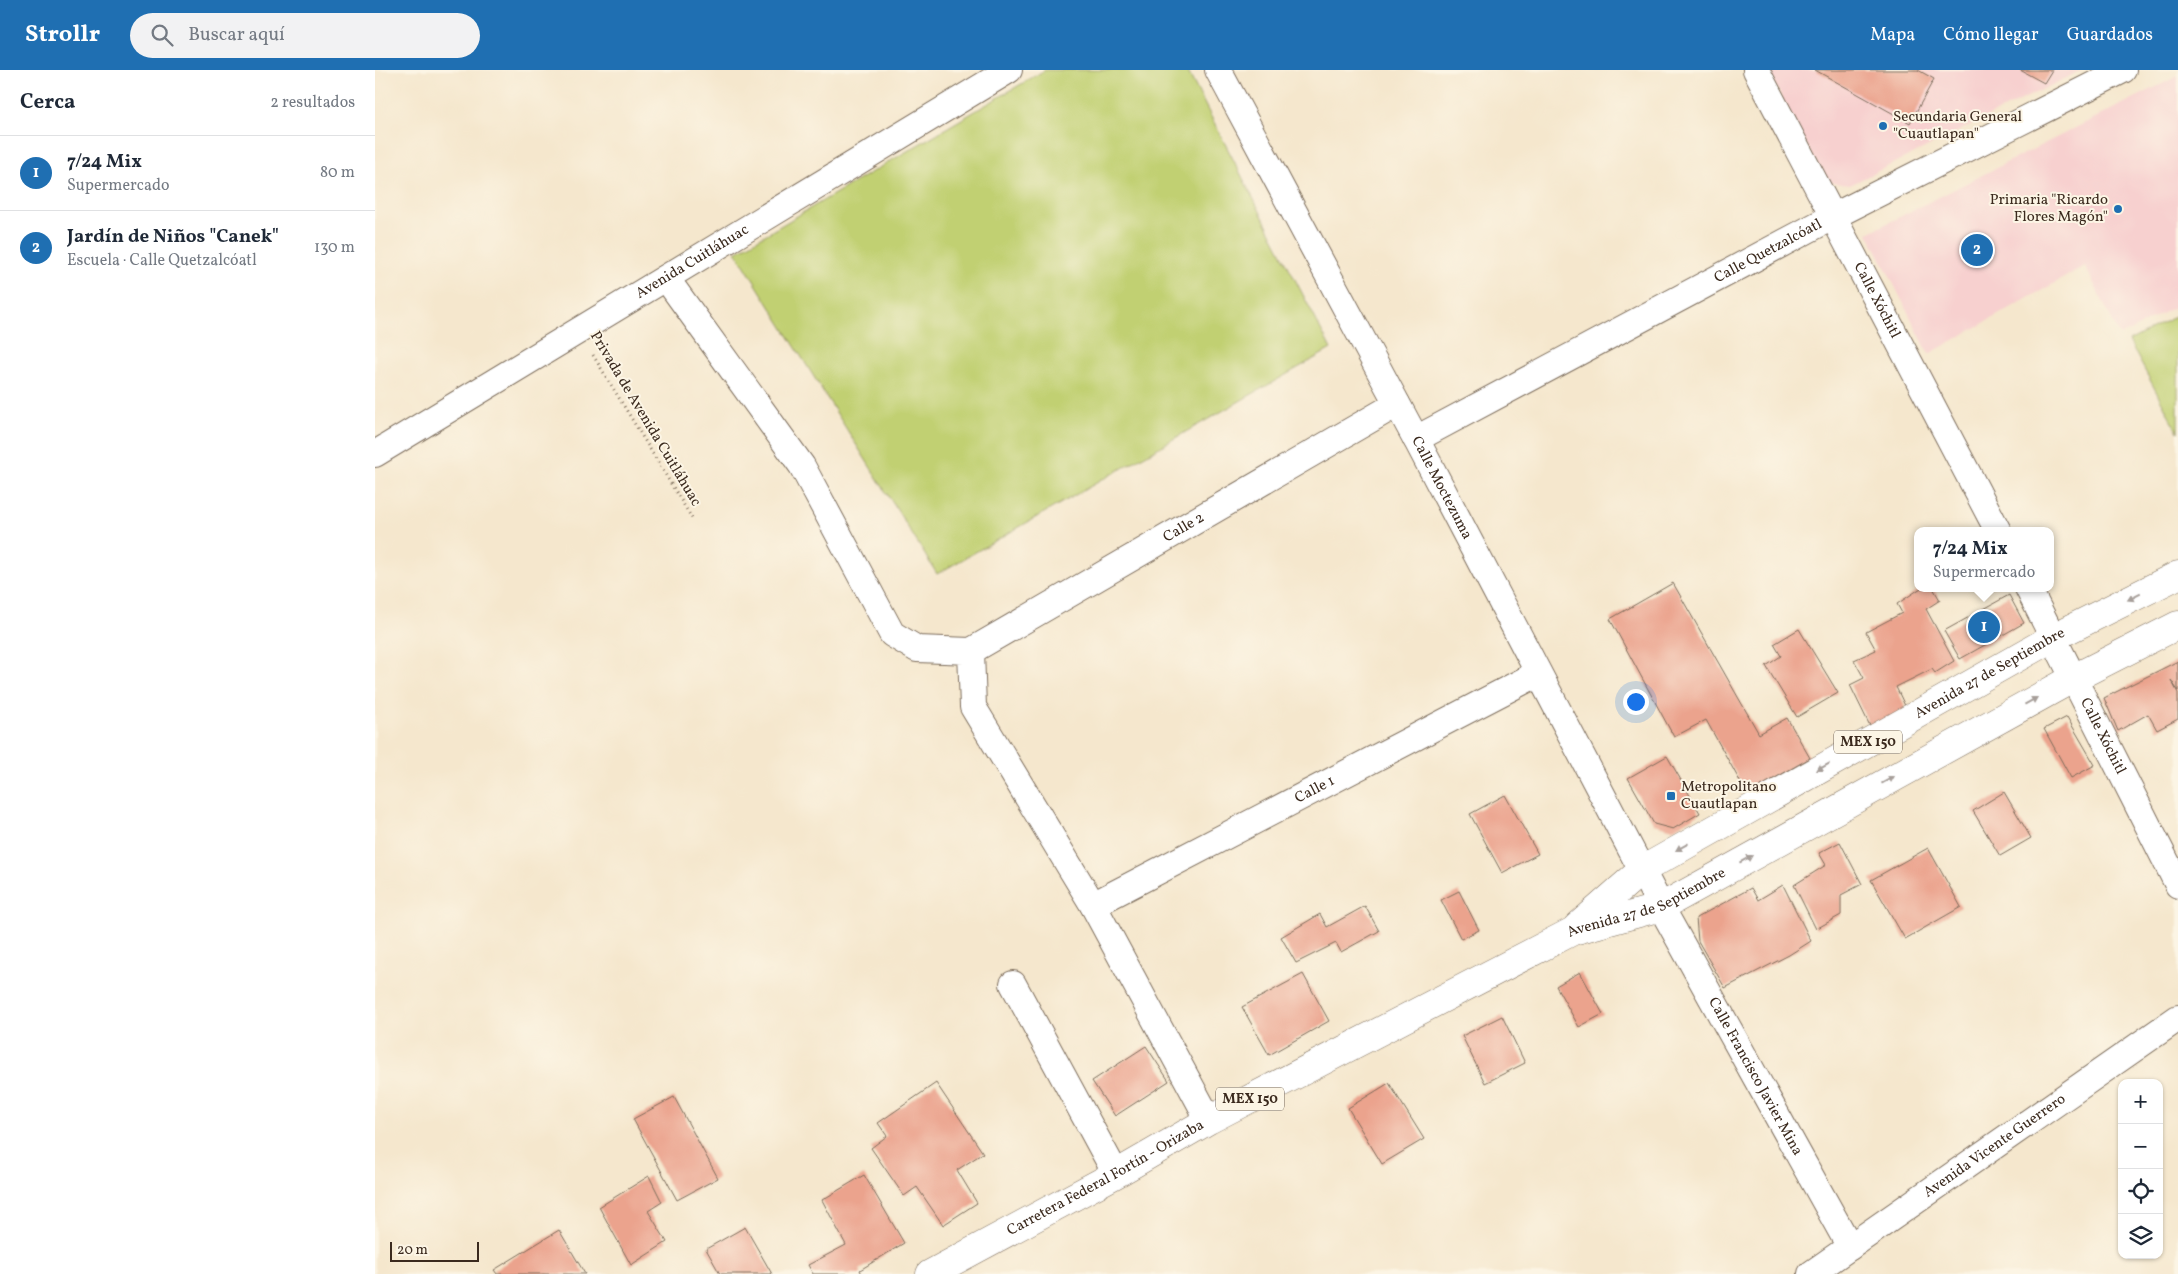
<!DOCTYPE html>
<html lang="es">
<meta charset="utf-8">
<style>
:root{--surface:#fff;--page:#f2f2f3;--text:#1f2937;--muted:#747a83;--line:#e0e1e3;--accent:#1f6fb2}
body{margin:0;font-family:Vollkorn,serif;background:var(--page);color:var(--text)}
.controls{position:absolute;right:15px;bottom:15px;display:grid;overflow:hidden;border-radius:10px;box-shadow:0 1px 4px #0004}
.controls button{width:45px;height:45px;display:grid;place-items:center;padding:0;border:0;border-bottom:1px solid var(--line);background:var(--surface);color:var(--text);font:25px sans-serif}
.scale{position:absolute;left:15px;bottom:12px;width:89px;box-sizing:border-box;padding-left:5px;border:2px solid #3b2a1e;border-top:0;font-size:14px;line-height:18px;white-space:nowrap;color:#3b2a1e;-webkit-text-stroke:4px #fcf5e5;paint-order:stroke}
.you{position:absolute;left:1260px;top:631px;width:18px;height:18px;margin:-12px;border:4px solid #fff;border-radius:50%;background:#1a73e8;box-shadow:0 0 0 8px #1a73e833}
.badge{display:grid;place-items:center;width:32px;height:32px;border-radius:50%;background:var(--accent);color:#fff;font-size:16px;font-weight:700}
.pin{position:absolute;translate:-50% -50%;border:2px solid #fff;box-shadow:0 1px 5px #0006}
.popup{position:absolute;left:1539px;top:457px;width:140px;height:65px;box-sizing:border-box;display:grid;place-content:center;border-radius:10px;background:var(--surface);filter:drop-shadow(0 1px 4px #0005);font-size:16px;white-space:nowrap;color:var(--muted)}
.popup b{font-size:19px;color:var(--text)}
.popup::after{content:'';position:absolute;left:50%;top:100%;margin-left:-10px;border:10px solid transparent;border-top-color:var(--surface)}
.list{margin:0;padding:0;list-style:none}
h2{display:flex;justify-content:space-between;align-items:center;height:65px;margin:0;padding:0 20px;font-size:21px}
h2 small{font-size:16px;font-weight:400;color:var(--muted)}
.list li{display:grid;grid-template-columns:32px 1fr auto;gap:15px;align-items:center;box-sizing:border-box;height:75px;padding:0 20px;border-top:1px solid var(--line)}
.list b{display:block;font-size:19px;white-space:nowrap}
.list p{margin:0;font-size:16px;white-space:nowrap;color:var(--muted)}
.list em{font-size:16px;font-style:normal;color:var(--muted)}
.icon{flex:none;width:28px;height:28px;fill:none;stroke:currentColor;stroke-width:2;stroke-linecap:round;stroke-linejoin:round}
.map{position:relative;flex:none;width:1803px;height:1204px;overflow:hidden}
header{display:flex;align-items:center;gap:30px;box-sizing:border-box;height:70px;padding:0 25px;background:var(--accent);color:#fff}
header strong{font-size:24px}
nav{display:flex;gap:28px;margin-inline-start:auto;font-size:18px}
.search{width:350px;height:45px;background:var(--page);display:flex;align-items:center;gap:12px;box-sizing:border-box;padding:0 18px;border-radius:28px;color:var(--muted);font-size:19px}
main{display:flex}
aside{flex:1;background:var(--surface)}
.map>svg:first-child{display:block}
.built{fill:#f7d0cf}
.green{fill:#c1d072;stroke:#7e7d48}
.building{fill:#eba38d}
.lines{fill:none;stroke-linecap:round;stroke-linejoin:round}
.minor-casing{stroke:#7c6c5b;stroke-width:28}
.primary-casing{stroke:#7c6c5b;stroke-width:29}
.path{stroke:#7c6c5b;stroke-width:3;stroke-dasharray:1 4;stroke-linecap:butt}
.minor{stroke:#fff;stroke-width:26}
.primary{stroke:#fff;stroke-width:28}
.oneway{fill:#a79f9a}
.poi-dot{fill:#1f6fb2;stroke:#fcf5e5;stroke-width:2}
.labels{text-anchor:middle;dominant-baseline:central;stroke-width:4;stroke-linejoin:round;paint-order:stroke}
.shield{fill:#fcf5e5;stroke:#75675a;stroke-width:1}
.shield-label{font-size:14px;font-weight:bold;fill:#3b2a1e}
.poi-label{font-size:15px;fill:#3b2a1e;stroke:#fcf5e5;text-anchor:start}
.street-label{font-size:15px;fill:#3b2a1e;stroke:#fcf5e5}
</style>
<header>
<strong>Strollr</strong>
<div class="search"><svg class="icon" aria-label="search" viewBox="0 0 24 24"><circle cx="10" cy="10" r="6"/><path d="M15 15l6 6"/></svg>Buscar aquí</div>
<nav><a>Mapa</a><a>Cómo llegar</a><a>Guardados</a></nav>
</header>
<main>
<aside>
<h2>Cerca<small>2 resultados</small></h2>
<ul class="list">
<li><span class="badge">1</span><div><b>7/24 Mix</b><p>Supermercado</p></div><em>80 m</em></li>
<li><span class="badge">2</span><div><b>Jardín de Niños &quot;Canek&quot;</b><p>Escuela · Calle Quetzalcóatl</p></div><em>130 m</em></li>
</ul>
</aside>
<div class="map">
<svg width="1803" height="1204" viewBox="0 0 1803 1204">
<rect width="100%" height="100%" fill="#fcf5e5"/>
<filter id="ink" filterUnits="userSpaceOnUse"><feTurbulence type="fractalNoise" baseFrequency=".02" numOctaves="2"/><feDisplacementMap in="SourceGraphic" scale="10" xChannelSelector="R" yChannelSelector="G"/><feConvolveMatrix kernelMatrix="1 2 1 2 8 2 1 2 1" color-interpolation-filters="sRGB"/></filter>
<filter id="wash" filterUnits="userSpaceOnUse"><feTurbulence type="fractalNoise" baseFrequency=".0096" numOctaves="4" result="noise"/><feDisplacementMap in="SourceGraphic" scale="20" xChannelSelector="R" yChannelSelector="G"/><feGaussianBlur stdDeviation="1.12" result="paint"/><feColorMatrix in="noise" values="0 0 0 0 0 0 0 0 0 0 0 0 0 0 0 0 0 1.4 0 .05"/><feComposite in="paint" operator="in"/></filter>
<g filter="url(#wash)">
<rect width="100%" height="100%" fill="#f5e7cd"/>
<!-- built -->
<g class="built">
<path d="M1392 0H1707L1475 115 1451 112Z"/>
<path d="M1803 6V235L1745 266 1710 196 1554 284 1493 163Z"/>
</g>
<!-- green -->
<g class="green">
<path d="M670 0H812L956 279 562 504 361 182Z"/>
<path d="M1803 245V362L1754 271Z"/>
</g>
<g id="blocks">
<!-- building -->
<g class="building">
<path d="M1440 0H1543L1559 9 1535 53Z"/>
<path d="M1645 0H1677L1669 13Z"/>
<path d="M1298 513 1384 664 1412 648 1435 688 1372 724 1331 650 1299 667 1235 549Z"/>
<path d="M1546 518H1558L1565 530 1551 539 1579 591 1560 603 1557 599 1521 617 1532 640 1496 658 1475 615 1489 608 1479 590 1501 580 1491 562 1527 543 1522 534Z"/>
<path d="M1634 525 1649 553 1585 589 1569 561Z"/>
<path d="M1424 559 1463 623 1422 647 1391 596 1406 586 1399 574Z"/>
<path d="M1803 591V621L1796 610 1803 623V649L1782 660 1773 644 1743 661 1729 628Z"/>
<path d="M1692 647 1720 695 1696 708 1669 659Z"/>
<path d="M1292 686 1325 743 1298 759 1279 754 1253 708Z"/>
<path d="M1629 722 1656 768 1625 786 1598 741Z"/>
<path d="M1130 725 1163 784 1127 803 1095 744Z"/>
<path d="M1465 772 1487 814 1466 825V845L1441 859 1419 815 1451 795 1444 783Z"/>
<path d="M1553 778 1586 837 1530 869 1496 810Z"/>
<path d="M1408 815 1436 871 1414 885 1350 918 1323 871 1321 848 1376 818 1383 830Z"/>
<path d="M1084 821 1104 860 1086 869 1066 830Z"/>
<path d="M990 836 1004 861 966 882 961 873 921 893 906 867 945 844 952 857Z"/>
<path d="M1205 902 1228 944 1204 957 1181 916Z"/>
<path d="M928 904 954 951 894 985 867 937Z"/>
<path d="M1127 946 1150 993 1110 1013 1087 966Z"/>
<path d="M771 976 794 1011 740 1046 717 1011Z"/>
<path d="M561 1013 608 1083 582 1100 602 1133 568 1155 542 1117 529 1126 496 1078 512 1066 503 1053Z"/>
<path d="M1014 1013 1049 1069 1007 1094 973 1038Z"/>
<path d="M299 1027 343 1108 302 1130 258 1049Z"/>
<path d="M489 1105 529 1173 485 1200 487 1204H438L433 1195 471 1175 447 1130Z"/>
<path d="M274 1106 287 1132 273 1141 292 1172 256 1195 224 1137Z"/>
<path d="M370 1157 397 1204H345L331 1179Z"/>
<path d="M184 1160 210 1204H122L119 1200Z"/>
</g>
</g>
</g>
<g filter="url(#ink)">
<use href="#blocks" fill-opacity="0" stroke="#7c6c5b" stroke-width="1"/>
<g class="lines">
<defs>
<g id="minor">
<path id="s1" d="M843 0 1041 369 1286 837 1475 1177"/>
<path id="s2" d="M1381 0 1623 461"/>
<path d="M291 208 427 396 517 564 542 579 596 581 598 637 718 835 834 1050"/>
<path id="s3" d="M1041 369 1459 146 1748 0"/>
<path id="s4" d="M0 384 634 0"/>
<path id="s5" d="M1653 518 1803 815"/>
<path id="s6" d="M596 581 1022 334"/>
<path id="s7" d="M718 835 1162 604"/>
<path d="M638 914 741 1104"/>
<path id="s8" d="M1436 1204 1803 948"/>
</g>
<g id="primary">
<path id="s9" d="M1202 857 1267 800 1679 567 1803 505"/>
<path id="s10" d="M555 1204 741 1104 834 1050 1198 861 1286 837 1699 608 1803 555"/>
</g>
</defs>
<!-- minor casing -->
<use href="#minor" class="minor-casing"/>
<!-- primary casing -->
<use href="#primary" class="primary-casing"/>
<!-- path -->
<path class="path" d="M218 285 318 450"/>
<!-- minor -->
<use href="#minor" class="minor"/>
<!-- primary -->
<use href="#primary" class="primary"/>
</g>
<!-- one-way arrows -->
<defs><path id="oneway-solid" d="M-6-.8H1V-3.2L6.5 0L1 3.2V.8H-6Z" transform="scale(1.25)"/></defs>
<g class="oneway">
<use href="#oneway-solid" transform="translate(1759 527) rotate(154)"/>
<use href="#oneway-solid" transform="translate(1656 631) rotate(-29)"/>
<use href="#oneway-solid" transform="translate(1448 697) rotate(151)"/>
<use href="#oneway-solid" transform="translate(1513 710) rotate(-29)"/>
<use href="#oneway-solid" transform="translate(1307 777) rotate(151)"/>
<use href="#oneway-solid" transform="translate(1371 789) rotate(-29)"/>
</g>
</g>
<!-- markers -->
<g class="poi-dot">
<circle cx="1508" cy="56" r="5"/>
<circle cx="1743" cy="139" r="5"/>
<rect x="1291" y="721" width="10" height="10" rx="2.5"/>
</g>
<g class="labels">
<!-- shield labels -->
<g class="shield">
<rect x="1459" y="660.5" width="68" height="23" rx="4"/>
<rect x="841" y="1017.5" width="68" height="23" rx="4"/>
</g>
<g class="shield-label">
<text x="1493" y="672">MEX 150</text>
<text x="875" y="1029">MEX 150</text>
</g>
<!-- poi labels -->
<g class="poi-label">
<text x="1518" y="47">Secundaria General<tspan x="1518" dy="17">"Cuautlapan"</tspan></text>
<text x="1733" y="130" text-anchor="end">Primaria "Ricardo<tspan x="1733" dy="17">Flores Magón"</tspan></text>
<text x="1306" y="717">Metropolitano<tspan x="1306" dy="17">Cuautlapan</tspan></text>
</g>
<!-- street labels -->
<g class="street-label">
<text stroke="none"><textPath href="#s3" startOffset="399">Calle Quetzalcóatl</textPath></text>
<text stroke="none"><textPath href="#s4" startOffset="371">Avenida Cuitláhuac</textPath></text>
<text stroke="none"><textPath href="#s2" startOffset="260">Calle Xóchitl</textPath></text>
<text transform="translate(270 349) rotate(59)">Privada de Avenida Cuitláhuac</text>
<text stroke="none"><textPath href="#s1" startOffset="474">Calle Moctezuma</textPath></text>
<text stroke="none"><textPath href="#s6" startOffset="246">Calle 2</textPath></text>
<text stroke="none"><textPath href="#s9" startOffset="486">Avenida 27 de Septiembre</textPath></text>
<text stroke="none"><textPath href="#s5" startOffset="166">Calle Xóchitl</textPath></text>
<text stroke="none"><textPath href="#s7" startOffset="250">Calle 1</textPath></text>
<text stroke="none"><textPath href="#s10" startOffset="808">Avenida 27 de Septiembre</textPath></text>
<text stroke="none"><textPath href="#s1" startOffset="1141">Calle Francisco Javier Mina</textPath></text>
<text stroke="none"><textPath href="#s8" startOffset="224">Avenida Vicente Guerrero</textPath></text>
<text stroke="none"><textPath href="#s10" startOffset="200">Carretera Federal Fortín - Orizaba</textPath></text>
</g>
</g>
</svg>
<div class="controls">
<button>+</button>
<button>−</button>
<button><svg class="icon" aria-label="locate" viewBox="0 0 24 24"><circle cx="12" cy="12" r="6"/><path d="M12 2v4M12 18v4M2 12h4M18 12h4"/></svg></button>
<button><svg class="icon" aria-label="layers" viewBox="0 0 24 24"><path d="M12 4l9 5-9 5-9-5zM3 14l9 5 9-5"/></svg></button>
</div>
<div class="scale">20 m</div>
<div class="you"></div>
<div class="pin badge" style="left:1609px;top:557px">1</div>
<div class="popup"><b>7/24 Mix</b>Supermercado</div>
<div class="pin badge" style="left:1602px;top:180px">2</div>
</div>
</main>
